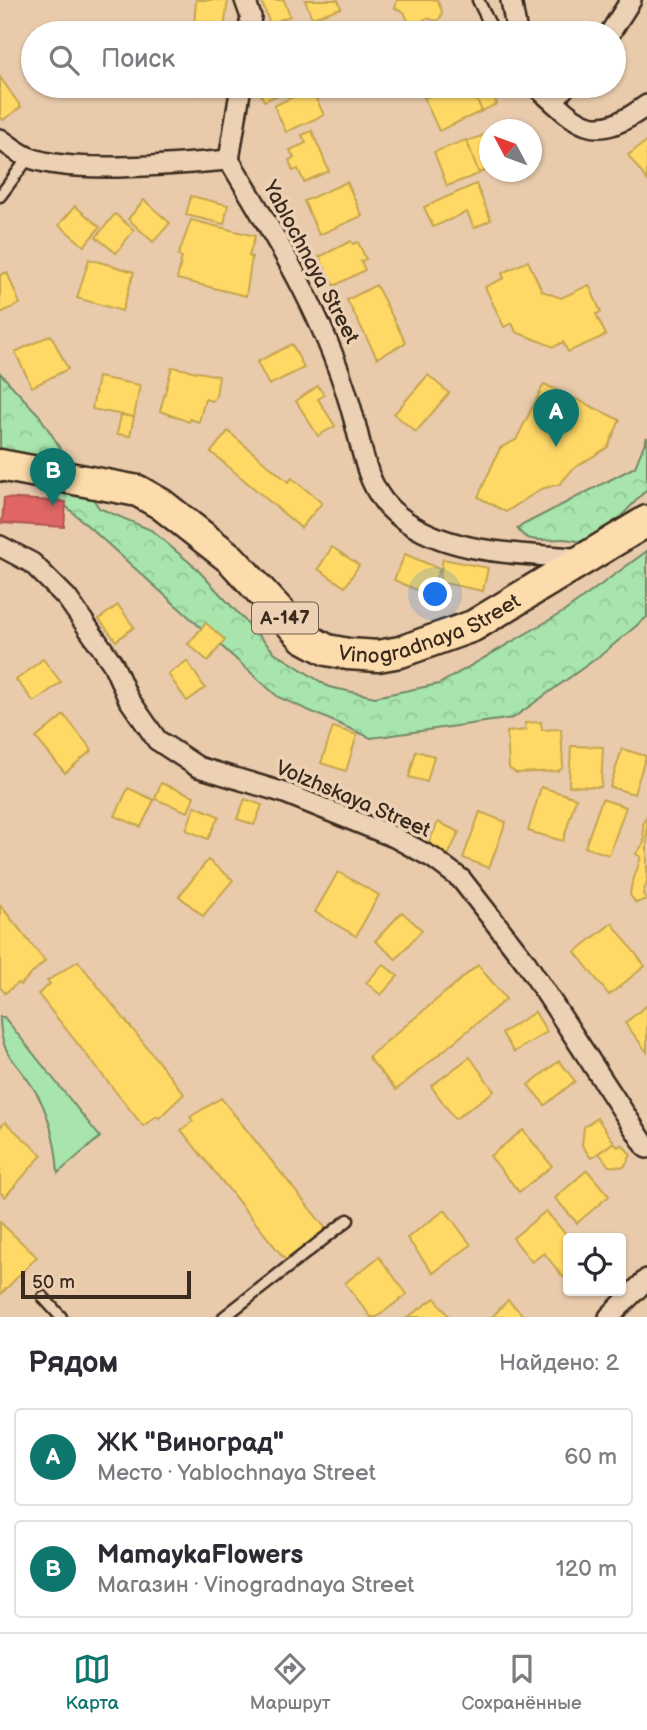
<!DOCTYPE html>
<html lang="ru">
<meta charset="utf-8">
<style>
:root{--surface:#fff;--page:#f7f7f7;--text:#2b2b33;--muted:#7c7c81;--line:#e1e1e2;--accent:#0f766e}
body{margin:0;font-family:"Balsamiq Sans",sans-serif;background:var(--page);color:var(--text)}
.controls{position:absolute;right:21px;bottom:21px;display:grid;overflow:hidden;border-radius:7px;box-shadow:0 2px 5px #0004}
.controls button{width:63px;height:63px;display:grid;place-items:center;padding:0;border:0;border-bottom:2px solid var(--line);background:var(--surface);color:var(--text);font:35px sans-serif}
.compass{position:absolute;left:479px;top:119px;width:63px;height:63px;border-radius:50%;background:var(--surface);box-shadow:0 2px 5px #0004;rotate:311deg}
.scale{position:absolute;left:21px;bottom:18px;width:170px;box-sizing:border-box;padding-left:7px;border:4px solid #3b2a1e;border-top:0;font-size:19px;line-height:24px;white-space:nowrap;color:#3b2a1e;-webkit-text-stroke:5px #edd1b4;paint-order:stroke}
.you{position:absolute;left:436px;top:595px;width:24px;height:24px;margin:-18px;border:5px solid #fff;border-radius:50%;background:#1a73e8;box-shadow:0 0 0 10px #1a73e833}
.badge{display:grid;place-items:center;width:46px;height:46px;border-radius:50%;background:var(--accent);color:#fff;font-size:23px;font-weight:700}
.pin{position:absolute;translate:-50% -58px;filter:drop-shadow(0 2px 4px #0008)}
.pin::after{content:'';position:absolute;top:37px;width:24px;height:21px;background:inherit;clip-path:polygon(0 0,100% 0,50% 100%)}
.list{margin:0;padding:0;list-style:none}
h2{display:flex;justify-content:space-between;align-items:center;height:91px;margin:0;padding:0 28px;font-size:30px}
h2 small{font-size:23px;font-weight:400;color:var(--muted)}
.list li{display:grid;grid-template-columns:46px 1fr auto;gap:21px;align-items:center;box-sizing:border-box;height:98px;margin:0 14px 14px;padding:0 14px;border:2px solid var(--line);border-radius:7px}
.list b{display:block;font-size:26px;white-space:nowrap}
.list p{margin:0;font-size:23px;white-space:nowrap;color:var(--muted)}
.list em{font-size:23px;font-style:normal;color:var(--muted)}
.icon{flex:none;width:38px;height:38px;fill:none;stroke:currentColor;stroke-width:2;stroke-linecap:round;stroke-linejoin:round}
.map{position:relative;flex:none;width:647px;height:1317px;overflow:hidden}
.search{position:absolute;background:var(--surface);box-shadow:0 2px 5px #0004;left:21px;right:21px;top:21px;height:77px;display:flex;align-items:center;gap:18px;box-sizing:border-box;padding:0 24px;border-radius:38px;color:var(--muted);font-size:26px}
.sheet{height:315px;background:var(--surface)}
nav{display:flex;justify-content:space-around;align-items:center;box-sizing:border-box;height:98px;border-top:2px solid var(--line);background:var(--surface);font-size:19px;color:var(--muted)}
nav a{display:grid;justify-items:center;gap:4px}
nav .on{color:var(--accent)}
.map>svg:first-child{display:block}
.green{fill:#a7e5ad;stroke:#718866;stroke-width:2}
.forest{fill:url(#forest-crowns);stroke:#718866;stroke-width:2}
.homes{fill:#ffd966;stroke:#c4a450;stroke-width:2}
.shops{fill:#e06666;stroke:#ae5450;stroke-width:2}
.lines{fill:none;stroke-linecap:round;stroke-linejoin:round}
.lane-casing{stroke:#3b2a1e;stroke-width:15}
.street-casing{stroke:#3b2a1e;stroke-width:24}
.primary-casing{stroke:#3b2a1e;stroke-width:35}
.lane{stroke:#edd1b4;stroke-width:10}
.street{stroke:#edd1b4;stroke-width:19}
.primary{stroke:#fcdcac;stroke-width:30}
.labels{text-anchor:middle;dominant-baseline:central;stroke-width:7;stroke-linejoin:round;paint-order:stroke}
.shield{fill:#edd1b4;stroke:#705c4b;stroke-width:2}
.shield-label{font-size:19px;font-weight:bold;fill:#3b2a1e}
.street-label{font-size:21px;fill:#3b2a1e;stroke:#edd1b4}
</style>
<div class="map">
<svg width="647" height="1317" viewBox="0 0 647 1317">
<defs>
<pattern id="forest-crowns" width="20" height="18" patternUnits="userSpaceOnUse" patternTransform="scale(1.75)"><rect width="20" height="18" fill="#a7e5ad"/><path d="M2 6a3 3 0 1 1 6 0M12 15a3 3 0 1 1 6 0" fill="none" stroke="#91c594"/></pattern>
</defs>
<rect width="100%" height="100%" fill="#e9cbac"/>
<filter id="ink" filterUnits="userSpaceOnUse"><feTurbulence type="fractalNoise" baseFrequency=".0143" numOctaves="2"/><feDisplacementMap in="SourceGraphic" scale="14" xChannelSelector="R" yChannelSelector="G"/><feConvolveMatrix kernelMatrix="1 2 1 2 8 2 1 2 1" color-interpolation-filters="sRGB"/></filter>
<g filter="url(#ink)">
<!-- green -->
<path class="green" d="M0 1017H4L100 1137 58 1173C56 1145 50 1114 34 1089 15 1059 0 1055 0 1017Z"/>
<!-- forest -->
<g class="forest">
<path d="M0 373 39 415 99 508 151 530 195 567 274 652 329 687 375 697 439 684 565 611 647 551V617L601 655 513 718 371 738 278 697 0 447Z"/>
<path d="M647 437V489L611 527 590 543C581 542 570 539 562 539 545 539 527 545 517 528L635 467Z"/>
</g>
<!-- homes -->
<g class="homes">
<path d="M196 0H228L224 29 194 26Z"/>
<path d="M261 0H284L290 16 270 24Z"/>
<path d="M305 0H338L341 8 312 18Z"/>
<path d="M397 0H437L442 11 441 17 437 21 427 18 411 27 404 12 395 8Z"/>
<path d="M0 77 21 107 3 120 0 116Z"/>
<path d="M181 86H202L195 95Z"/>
<path d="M257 86H298L264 101Z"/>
<path d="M451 86H471L482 111 439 131 424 98Z"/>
<path d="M471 86H489L497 104 482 111Z"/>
<path d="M311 88 324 115 286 132 274 106Z"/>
<path d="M312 131 329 171 304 182 298 169 293 171 289 160 294 158 290 150 306 143 302 135Z"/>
<path d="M490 133V169L479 173 467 141Z"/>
<path d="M466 140 479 174 447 186 434 152Z"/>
<path d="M647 141V180L628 155Z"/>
<path d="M347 182 362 216 319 235 304 201Z"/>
<path d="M476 184 491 220 474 228 467 212 433 227 424 207Z"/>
<path d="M191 196 228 205 224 224 186 215Z"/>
<path d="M144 200 170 223 153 242 128 219Z"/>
<path d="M75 206 100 227 84 246 59 225Z"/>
<path d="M115 214 134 230 116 253 96 237Z"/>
<path d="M191 220 255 236 249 256 252 257 246 296 177 279 182 257 178 256Z"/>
<path d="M351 241 353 244 358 242 366 259 361 261 365 270 334 286 319 257Z"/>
<path d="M89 259 134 272 122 311 77 298Z"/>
<path d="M528 261 542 291 561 298 589 285 601 312 596 314 606 335 568 352 563 342 554 347 516 332 512 323 504 327 485 287 504 278 502 273Z"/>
<path d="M7 272 20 304 0 313V275Z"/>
<path d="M376 285 406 343 377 358 347 300Z"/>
<path d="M51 335 68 369 32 387 15 352Z"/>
<path d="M292 344 304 368 269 385 257 362Z"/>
<path d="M172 367 219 376 216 396 212 401 205 399 199 422 190 419 189 422 160 411Z"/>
<path d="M428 375 449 393 416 432 394 414Z"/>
<path d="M98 377 140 385 134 417 92 409Z"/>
<path d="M544 384 620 420 608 447 573 469 560 484 541 489 506 512 478 497 500 448 516 440Z"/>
<path d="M318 386 324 395 318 399 335 426 318 436 296 401Z"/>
<path d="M121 415 134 417 130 436 117 434Z"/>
<path d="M228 431 288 482 292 478 322 503 301 528 211 452Z"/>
<path d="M332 547 359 565 345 587 318 569Z"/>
<path d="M405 554 440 569 428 595 394 580Z"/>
<path d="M443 559 488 568 483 591 439 582Z"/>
<path d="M118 605 134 627 116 641 99 619Z"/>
<path d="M206 623 225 640 208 661 188 644Z"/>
<path d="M43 659 61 682 34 702 16 680Z"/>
<path d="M187 661 205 688 187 701 168 674Z"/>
<path d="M64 715 92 750 65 773 36 738Z"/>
<path d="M541 722 542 730 561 729 563 767 558 771 516 773 509 768 507 732 526 730 525 723Z"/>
<path d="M333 727 357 735 346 771 321 763Z"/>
<path d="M571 746 603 747 601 787 569 786Z"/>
<path d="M622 749 646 756 634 794 610 787Z"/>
<path d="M416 751 434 756 427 782 409 777Z"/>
<path d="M161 783 194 796 188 812 155 799Z"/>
<path d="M541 787 576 798 563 841 528 831Z"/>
<path d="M128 788 154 800 141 827 115 816Z"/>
<path d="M245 799 262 805 254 825 237 819Z"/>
<path d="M602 799 626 807 609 855 585 847Z"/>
<path d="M195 806 219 816 208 839 186 830Z"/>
<path d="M480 812 506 822 489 868 463 858Z"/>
<path d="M647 815V883L643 893 646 899 636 903 630 895 631 887 641 857 636 854 644 843 643 824Z"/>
<path d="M438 822 459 832 448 856 427 846Z"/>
<path d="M208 860 233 880 203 916 179 896Z"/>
<path d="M338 872 379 895 356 936 315 912Z"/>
<path d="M0 905 45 961 20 985 18 983 5 993 0 987Z"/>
<path d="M402 912 422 930 396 959 375 941Z"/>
<path d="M612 923 645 966 609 995 575 952Z"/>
<path d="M78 961 184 1094 159 1118 157 1116 143 1126 38 994 50 984 47 981Z"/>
<path d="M383 964 398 976 381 995 366 983Z"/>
<path d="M478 965 506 999 396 1090 368 1057Z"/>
<path d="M647 1005V1052L625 1023Z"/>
<path d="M535 1012 547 1032 514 1052 502 1033Z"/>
<path d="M470 1057 494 1091 455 1119 431 1086Z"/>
<path d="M559 1061 575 1081 545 1105 528 1085Z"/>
<path d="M221 1098 327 1230 313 1241 315 1244 287 1262 181 1130 193 1121 190 1117Z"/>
<path d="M597 1118 614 1142 591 1158 582 1145 584 1127Z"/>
<path d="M5 1122 42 1155 5 1197 0 1192V1127Z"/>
<path d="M523 1130 552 1166 519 1192 490 1156Z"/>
<path d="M614 1142 618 1147 622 1144 631 1155 624 1167 609 1166 599 1153Z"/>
<path d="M587 1170 609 1196 577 1223 555 1198Z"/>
<path d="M445 1210 471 1245 433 1273 407 1238Z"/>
<path d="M546 1211 569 1238 568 1273 563 1277 544 1253 532 1262 513 1238Z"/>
<path d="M0 1222 37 1257 0 1295Z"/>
<path d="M379 1257 407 1294 377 1317H371L345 1283Z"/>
<path d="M435 1298 449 1317H408Z"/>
<path d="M508 1300 525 1317H492Z"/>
</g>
<!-- shops -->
<path class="shops" d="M4 498 66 502 64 527 2 523Z"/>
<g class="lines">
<defs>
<g id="lane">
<path d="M478 0 494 33"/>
<path d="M0 196 29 157"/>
<path d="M43 1297 61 1317"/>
<path d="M224 1317 348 1220"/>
</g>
<g id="street">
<path d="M245 0 251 17 248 33"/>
<path d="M511 0 517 33"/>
<path d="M610 33 631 0"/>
<path d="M536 86C580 126 593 145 647 105"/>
<path d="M553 101 566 86"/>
<path d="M0 139C9 145 18 153 28 157 70 175 181 164 229 160 280 244 331 328 355 423 364 458 369 495 400 517 450 556 524 553 584 559"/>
<path d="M229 160 241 86"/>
<path d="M0 546 32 563 67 598 113 664 128 698 157 740 198 767 285 793 394 837 433 858 461 879 525 961 647 1148"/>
<path d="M609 1317 647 1279"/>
</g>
<g id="primary">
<path id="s1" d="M0 465 138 491 161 504 231 559 303 637 327 650 348 654 378 656 400 652 473 626 647 521"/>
</g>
</defs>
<!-- lane casing -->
<use href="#lane" class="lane-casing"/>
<!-- street casing -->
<use href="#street" class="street-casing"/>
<!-- primary casing -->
<use href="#primary" class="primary-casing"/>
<!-- lane -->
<use href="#lane" class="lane"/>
<!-- street -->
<use href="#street" class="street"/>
<!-- primary -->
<use href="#primary" class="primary"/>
</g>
</g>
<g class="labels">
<!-- shield labels -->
<rect class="shield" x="252" y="602.5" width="66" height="31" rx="5"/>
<g class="shield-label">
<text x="285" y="618">А-147</text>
</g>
<!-- street labels -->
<g class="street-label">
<text transform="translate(311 262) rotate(62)">Yablochnaya Street</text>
<text stroke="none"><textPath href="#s1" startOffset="497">Vinogradnaya Street</textPath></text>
<text transform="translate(353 799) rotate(23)">Volzhskaya Street</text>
</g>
</g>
</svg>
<div class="controls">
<button><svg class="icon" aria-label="locate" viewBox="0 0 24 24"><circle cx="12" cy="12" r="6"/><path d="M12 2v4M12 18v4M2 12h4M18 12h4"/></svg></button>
</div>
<svg class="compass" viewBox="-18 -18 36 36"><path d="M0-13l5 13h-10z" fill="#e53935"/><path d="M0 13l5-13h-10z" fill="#7c7c81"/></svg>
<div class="scale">50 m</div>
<div class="you"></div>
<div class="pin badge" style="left:556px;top:447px">A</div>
<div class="pin badge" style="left:53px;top:506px">B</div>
<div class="search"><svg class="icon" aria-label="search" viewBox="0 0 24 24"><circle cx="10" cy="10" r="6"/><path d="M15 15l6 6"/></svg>Поиск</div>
</div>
<section class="sheet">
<h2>Рядом<small>Найдено: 2</small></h2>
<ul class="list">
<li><span class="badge">A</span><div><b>ЖК &quot;Виноград&quot;</b><p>Место · Yablochnaya Street</p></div><em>60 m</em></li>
<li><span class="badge">B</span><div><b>MamaykaFlowers</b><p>Магазин · Vinogradnaya Street</p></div><em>120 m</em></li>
</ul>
</section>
<nav>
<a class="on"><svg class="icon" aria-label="map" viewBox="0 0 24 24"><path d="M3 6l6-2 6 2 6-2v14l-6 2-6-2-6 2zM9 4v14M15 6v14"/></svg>Карта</a>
<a><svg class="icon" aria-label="directions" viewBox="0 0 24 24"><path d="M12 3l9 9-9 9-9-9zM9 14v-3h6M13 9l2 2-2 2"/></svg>Маршрут</a>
<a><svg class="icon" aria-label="saved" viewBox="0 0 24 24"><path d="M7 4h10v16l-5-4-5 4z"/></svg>Сохранённые</a>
</nav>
